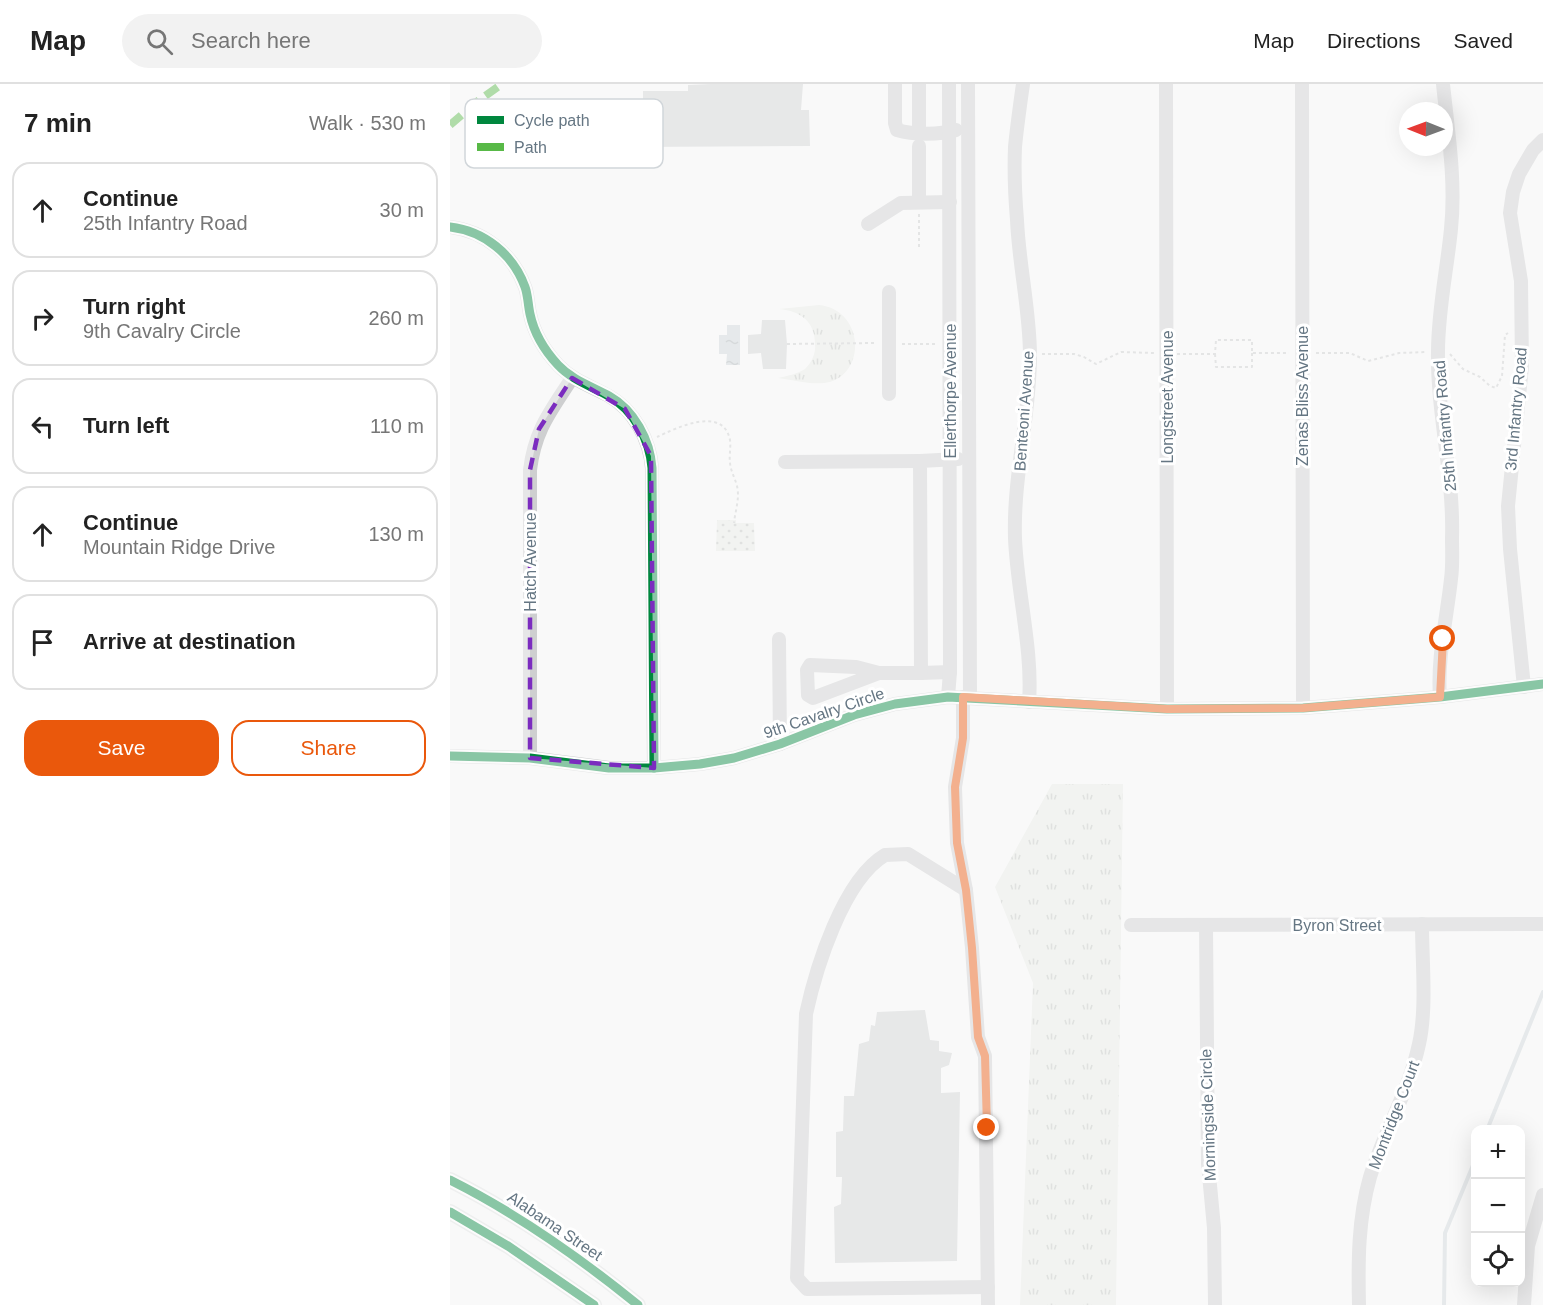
<!DOCTYPE html>
<meta charset="utf-8">
<style>
:root{--surface:#fff;--page:#f2f2f2;--text:#222;--muted:#767676;--line:#e0e0e0;--accent:#ea580c}
body{margin:0;font-family:Arial,sans-serif;background:var(--page);color:var(--text)}
.controls{position:absolute;right:18px;bottom:18px;display:grid;overflow:hidden;border-radius:12px;box-shadow:0 6px 24px #0002}
.controls button{width:54px;height:54px;display:grid;place-items:center;padding:0;border:0;border-bottom:2px solid var(--line);background:var(--surface);color:var(--text);font:30px sans-serif}
.compass{position:absolute;left:949px;top:18px;width:54px;height:54px;border-radius:50%;background:var(--surface);box-shadow:0 6px 24px #0002;rotate:271deg}
.stop{position:absolute;width:18px;height:18px;margin:-14px;border:4px solid #ea580c;border-radius:50%;background:#fff}
.stop.end{background:#ea580c;border-color:#fff;box-shadow:0 2px 6px #0008}
.list{margin:0;padding:0;list-style:none}
h2{display:flex;justify-content:space-between;align-items:center;height:78px;margin:0;padding:0 24px;font-size:26px}
h2 small{font-size:20px;font-weight:400;color:var(--muted)}
.list li{display:grid;grid-template-columns:39px 1fr auto;gap:18px;align-items:center;box-sizing:border-box;height:96px;margin:0 12px 12px;padding:0 12px;border:2px solid var(--line);border-radius:18px}
.list b{display:block;font-size:22px;white-space:nowrap}
.list p{margin:0;font-size:20px;white-space:nowrap;color:var(--muted)}
.list em{font-size:20px;font-style:normal;color:var(--muted)}
.actions{display:flex;gap:12px;padding:18px 24px}
.actions a{flex:1;padding:14px 0;border:2px solid var(--accent);border-radius:18px;text-align:center;font-size:21px;color:var(--accent)}
.actions .main{background:var(--accent);color:#fff}
.icon{flex:none;width:33px;height:33px;fill:none;stroke:currentColor;stroke-width:2;stroke-linecap:round;stroke-linejoin:round}
.map{position:relative;flex:none;width:1093px;height:1221px;overflow:hidden}
header{display:flex;align-items:center;gap:36px;box-sizing:border-box;height:84px;padding:0 30px;background:var(--surface);border-bottom:2px solid var(--line)}
header strong{font-size:28px}
nav{display:flex;gap:33px;margin-inline-start:auto;font-size:21px}
.search{width:420px;height:54px;background:var(--page);display:flex;align-items:center;gap:15px;box-sizing:border-box;padding:0 21px;border-radius:33px;color:var(--muted);font-size:22px}
main{display:flex}
aside{flex:1;background:var(--surface)}
.map>svg:first-child{display:block}
.grass{fill:url(#grass-tufts)}
.park{fill:url(#park-dots)}
.water{fill:url(#water-ripples)}
.lines{fill:none;stroke-linecap:round;stroke-linejoin:round}
.stream{stroke:#ced6d9;stroke-width:4}
.building{fill:#d0d2d3}
.path{stroke:#cbcccd;stroke-width:2;stroke-dasharray:3 3;stroke-linecap:butt}
.minor{stroke:#cecfd0;stroke-width:14}
.major{stroke:#e1e2e2;stroke-width:16}
.quiet{stroke:#58b947;stroke-width:8;stroke-dasharray:15 8;stroke-linecap:butt}
.cycleway-casing{stroke:#fff;stroke-width:13}
.cycleway{stroke:#00873e;stroke-width:9}
.route{stroke:#ea580c;stroke-width:8}
.marked{fill:none;stroke:#7b2cbf;stroke-width:4.5;stroke-dasharray:12 8;stroke-linejoin:round}
.labels{text-anchor:middle;dominant-baseline:central;stroke-width:6;stroke-linejoin:round;paint-order:stroke}
.street-label{font-size:16px;fill:#657683;stroke:#fff}
.key{fill:#fff;stroke:#d1d6da;stroke-width:1.5}
.key-label{font-size:16px;fill:#657683}
</style>
<header>
<strong>Map</strong>
<div class="search"><svg class="icon" aria-label="search" viewBox="0 0 24 24"><circle cx="10" cy="10" r="6"/><path d="M15 15l6 6"/></svg>Search here</div>
<nav><a>Map</a><a>Directions</a><a>Saved</a></nav>
</header>
<main>
<aside>
<h2>7 min<small>Walk · 530 m</small></h2>
<ul class="list">
<li><svg class="icon" aria-label="ahead" viewBox="0 0 24 24"><path d="M12 20V5M6 11l6-6 6 6"/></svg><div><b>Continue</b><p>25th Infantry Road</p></div><em>30 m</em></li>
<li><svg class="icon" aria-label="right" viewBox="0 0 24 24"><path d="M7 20v-9h11M14 6l5 5-5 5"/></svg><div><b>Turn right</b><p>9th Cavalry Circle</p></div><em>260 m</em></li>
<li><svg class="icon" aria-label="left" viewBox="0 0 24 24"><path d="M17 20v-9H6M10 6l-5 5 5 5"/></svg><div><b>Turn left</b></div><em>110 m</em></li>
<li><svg class="icon" aria-label="ahead" viewBox="0 0 24 24"><path d="M12 20V5M6 11l6-6 6 6"/></svg><div><b>Continue</b><p>Mountain Ridge Drive</p></div><em>130 m</em></li>
<li><svg class="icon" aria-label="arrive" viewBox="0 0 24 24"><path d="M6 21V4h12l-3 4 3 4H6"/></svg><div><b>Arrive at destination</b></div></li>
</ul>
<div class="actions"><a class="main">Save</a><a>Share</a></div>
</aside>
<div class="map">
<svg width="1093" height="1221" viewBox="0 0 1093 1221">
<defs>
<pattern id="grass-tufts" width="24" height="20" patternUnits="userSpaceOnUse" patternTransform="scale(1.5)"><rect width="24" height="20" fill="#e8ebe6"/><path d="M3 7l-1-3M5 7V3M7 7l1-3M15 17l-1-3M17 17v-4M19 17l1-3" fill="none" stroke="#c0c3c0"/></pattern>
<pattern id="park-dots" width="8" height="8" patternUnits="userSpaceOnUse" patternTransform="scale(1.5)"><rect width="8" height="8" fill="#e8ebe6"/><path d="M2 2h.1M6 6h.1" fill="none" stroke="#c0c3c0" stroke-width="1.8" stroke-linecap="round"/></pattern>
<pattern id="water-ripples" width="26" height="14" patternUnits="userSpaceOnUse" patternTransform="scale(1.5)"><rect width="26" height="14" fill="#ced6d9"/><path d="M2 4q2-2 4 0t4 0M15 11q2-2 4 0t4 0" fill="none" stroke="#abb2b5"/></pattern>
</defs>
<rect width="100%" height="100%" fill="#f9f9f9"/>
<!-- grass -->
<g class="grass">
<path d="M369 221C412 225 418 286 380 298 364 302 344 296 328 294 337 292 347 290 355 285 362 278 366 269 365 260 365 238 351 227 329 225Z"/>
<path d="M602 700H673L666 1221H570L583 899 545 803Z"/>
</g>
<!-- park -->
<path class="park" d="M267 436H286V439H304L305 467H266Z"/>
<!-- water -->
<path class="water" d="M277 241H290V281H276L277 270H269V251H277Z"/>
<g class="lines">
<!-- stream -->
<g class="stream">
<path d="M1037 1046 1093 908"/>
<path d="M994 1221 995 1149 1026 1074"/>
</g>
</g>
<!-- building -->
<g class="building">
<path d="M261 0H353L351 26H359L360 62 184 63 186 24H193V7H238V1Z"/>
<path d="M312 236H335L337 260 336 285H313L311 269 298 270V251L311 250Z"/>
<path d="M475 926 480 956 489 957V967L502 969 499 981 491 984V1009L510 1008 507 1177 385 1179 384 1123 391 1120 392 1093H386V1048L393 1047 394 1012H404L409 960 419 957 421 941 425 942 427 928Z"/>
</g>
<g class="lines">
<!-- path -->
<g class="path">
<path d="M0 37H4"/>
<path d="M469 163V130"/>
<path d="M337 260 425 259"/>
<path d="M452 260H488"/>
<path d="M866 269H900L918 277 949 269 977 268"/>
<path d="M592 270H624L634 273 646 280 671 268 704 269"/>
<path d="M727 270H765L766 256H802V269H839"/>
<path d="M765 270 766 283H802V269"/>
<path d="M1000 270 1013 285 1030 293 1040 302 1046 304 1052 292 1055 251 1058 249"/>
<path d="M207 353C226 344 273 321 280 356 281 364 279 372 280 379 281 388 285 394 287 402 290 414 285 428 284 439"/>
</g>
<!-- minor -->
<g class="minor">
<path d="M445 0V39L447 46C463 51 490 51 506 46"/>
<path d="M518 0 520 613"/>
<path d="M573 0C570 21 567 42 565 63 564 87 565 112 567 136 569 182 580 227 580 272 580 333 563 393 565 454 567 507 583 566 579 618"/>
<path d="M716 0 717 625"/>
<path d="M852 0 853 624"/>
<path d="M469 49V0"/>
<path d="M469 62V118"/>
<path d="M418 140 451 119 500 118"/>
<path d="M0 143C34 147 63 170 75 203 78 211 78 221 80 230 84 249 95 267 108 281 122 296 141 302 159 312 184 326 200 356 202 384L204 684"/>
<path d="M439 208V310"/>
<path d="M335 378 470 377"/>
<path d="M329 555 330 660"/>
<path d="M500 588 471 589 470 377 508 375"/>
<path d="M429 589 406 583 360 581 357 586 358 611 363 614 429 589H471"/>
<path d="M1074 603 1060 465 1058 422 1072 282 1071 197 1060 129 1063 108 1069 90 1083 66 1093 56"/>
<path d="M498 613 500 588 499 0"/>
<path d="M513 613V654L505 703 507 759 516 806 522 864 528 953 535 972 538 1221"/>
<path d="M990 613C987 574 997 533 1001 495 1003 481 1002 467 1002 454 1004 391 987 330 988 268 988 226 997 186 1001 145 1006 97 998 48 993 0"/>
<path d="M0 672 80 674 159 684H204L250 680 284 674 330 660 404 631 445 620 498 613 717 625 853 624 990 613 1093 600"/>
<path d="M80 674V386C85 345 101 327 122 294"/>
<path d="M516 806 458 770 435 771C393 796 366 884 356 930L347 1194 357 1205 538 1203"/>
<path d="M681 841 1093 840"/>
<path d="M756 841 758 1080 764 1144 765 1221"/>
<path d="M909 1221C908 1178 908 1135 920 1093 934 1048 959 1007 969 960 977 925 972 877 972 840"/>
<path d="M1074 1221 1078 1162 1093 1111"/>
</g>
<!-- major -->
<g class="major">
<path d="M0 1096C68 1130 129 1173 188 1221"/>
<path d="M0 1128 58 1162 144 1221"/>
</g>
<!-- quiet -->
<path class="quiet" d="M0 41 28 17 52 0"/>
<defs>
<g id="cycleway">
<path d="M0 143C34 147 63 170 75 203 78 211 78 221 80 230 84 249 95 267 108 281 122 296 141 302 159 312 184 326 200 356 202 384L204 684"/>
<path d="M0 672 80 674 159 684H204L250 680 284 674 330 660 404 631 445 620 498 613 717 625 853 624 990 613 1093 600"/>
<path d="M0 1096C68 1130 129 1173 188 1221"/>
<path d="M0 1128 58 1162 144 1221"/>
</g>
</defs>
<!-- cycleway casing -->
<use href="#cycleway" class="cycleway-casing"/>
<!-- cycleway -->
<use href="#cycleway" class="cycleway"/>
</g>
<g class="lines">
<!-- route -->
<path class="route" d="M537 1044 535 972 528 953 522 864 516 806 507 759 505 703 513 654V613L717 625 853 624 990 613 993 555"/>
</g>
<!-- marked area -->
<path d="M0 0H1093V1221H0ZM122 294 175 325 201 372 204 684 80 674V386L89 345Z" fill="#f9f9f9" fill-opacity=".55" fill-rule="evenodd"/>
<path class="marked" d="M122 294 175 325 201 372 204 684 80 674V386L89 345Z"/>
<g class="labels">
<!-- street labels -->
<g class="street-label">
<text transform="translate(500 307) rotate(-90)">Ellerthorpe Avenue</text>
<text transform="translate(852 312) rotate(-90)">Zenas Bliss Avenue</text>
<text transform="translate(717 313) rotate(-90)">Longstreet Avenue</text>
<text transform="translate(1066 325) rotate(-85)">3rd Infantry Road</text>
<text transform="translate(574 327) rotate(-86)">Benteoni Avenue</text>
<text transform="translate(995 342) rotate(-95)">25th Infantry Road</text>
<text transform="translate(80 478) rotate(-90)">Hatch Avenue</text>
<text transform="translate(374 629) rotate(-19)">9th Cavalry Circle</text>
<text x="887" y="841">Byron Street</text>
<text transform="translate(758 1031) rotate(-92)">Morningside Circle</text>
<text transform="translate(944 1031) rotate(-69)">Montridge Court</text>
<text transform="translate(105 1142) rotate(34)">Alabama Street</text>
</g>
</g>
<!-- legend -->
<rect x="15" y="15" width="198" height="69" rx="9" class="key"/>
<rect x="27" y="32" width="27" height="8" fill="#00873e"/>
<rect x="27" y="59" width="27" height="8" fill="#58b947"/>
<g class="key-label">
<text x="64" y="42">Cycle path</text>
<text x="64" y="69">Path</text>
</g>
</svg>
<div class="controls">
<button>+</button>
<button>−</button>
<button><svg class="icon" aria-label="locate" viewBox="0 0 24 24"><circle cx="12" cy="12" r="6"/><path d="M12 2v4M12 18v4M2 12h4M18 12h4"/></svg></button>
</div>
<svg class="compass" viewBox="-18 -18 36 36"><path d="M0-13l5 13h-10z" fill="#e53935"/><path d="M0 13l5-13h-10z" fill="#767676"/></svg>
<div class="stop" style="left:993px;top:555px"></div>
<div class="stop end" style="left:537px;top:1044px"></div>
</div>
</main>
